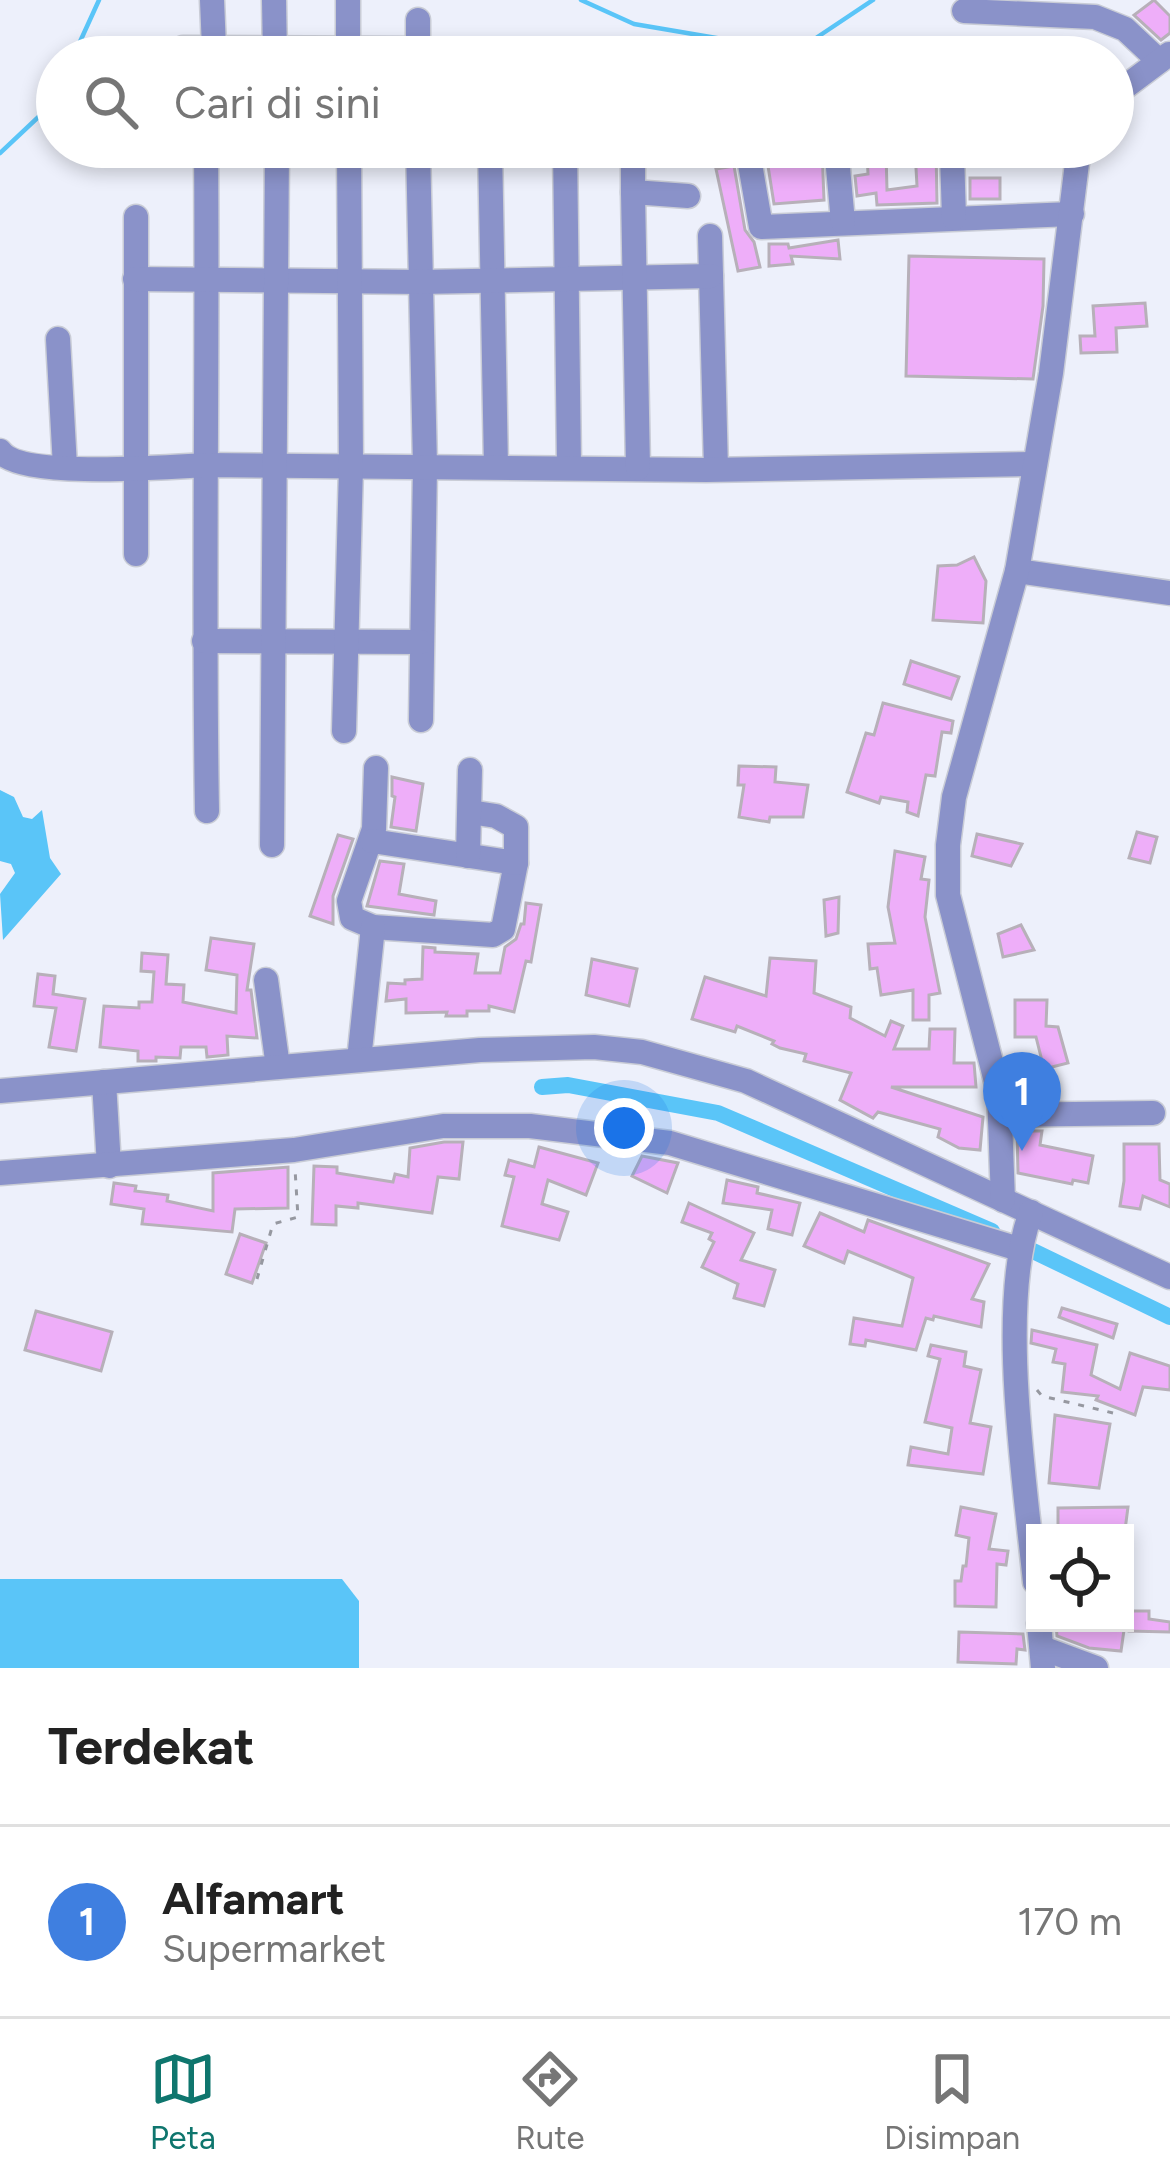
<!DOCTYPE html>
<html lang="id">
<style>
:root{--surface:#fff;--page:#f2f2f2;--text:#222;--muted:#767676;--line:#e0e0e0;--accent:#0f766e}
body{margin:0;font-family:Figtree,sans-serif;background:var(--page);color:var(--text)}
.controls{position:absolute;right:36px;bottom:36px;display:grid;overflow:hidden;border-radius:0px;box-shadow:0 6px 18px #0003}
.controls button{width:108px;height:108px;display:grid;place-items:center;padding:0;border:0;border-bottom:3px solid var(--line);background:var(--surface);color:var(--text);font:60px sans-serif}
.you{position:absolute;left:624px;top:1128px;width:42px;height:42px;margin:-30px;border:9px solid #fff;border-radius:50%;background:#1a73e8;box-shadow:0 0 0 18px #1a73e833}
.badge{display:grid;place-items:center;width:78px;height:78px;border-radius:50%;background:var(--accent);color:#fff;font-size:39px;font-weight:700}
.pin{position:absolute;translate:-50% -99px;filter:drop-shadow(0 3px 6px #0008)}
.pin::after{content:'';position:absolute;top:63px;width:42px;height:36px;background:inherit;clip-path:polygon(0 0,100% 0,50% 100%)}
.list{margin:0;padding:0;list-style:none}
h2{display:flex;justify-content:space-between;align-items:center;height:156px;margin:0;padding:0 48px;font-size:51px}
h2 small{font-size:39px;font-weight:400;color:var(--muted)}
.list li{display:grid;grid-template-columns:78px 1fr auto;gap:36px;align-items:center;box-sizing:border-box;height:192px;padding:0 48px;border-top:3px solid var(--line)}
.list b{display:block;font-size:45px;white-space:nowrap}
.list p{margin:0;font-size:39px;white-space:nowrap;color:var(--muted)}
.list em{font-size:39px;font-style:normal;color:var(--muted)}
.icon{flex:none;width:66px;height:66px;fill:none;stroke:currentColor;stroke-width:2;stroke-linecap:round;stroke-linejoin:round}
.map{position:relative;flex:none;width:1170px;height:1668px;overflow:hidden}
.search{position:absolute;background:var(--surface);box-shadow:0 6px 18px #0003;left:36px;right:36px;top:36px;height:132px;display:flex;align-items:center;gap:30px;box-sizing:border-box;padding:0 42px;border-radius:66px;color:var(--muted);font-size:45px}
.sheet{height:348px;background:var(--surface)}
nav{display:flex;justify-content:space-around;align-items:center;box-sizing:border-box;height:168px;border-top:3px solid var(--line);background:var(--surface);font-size:33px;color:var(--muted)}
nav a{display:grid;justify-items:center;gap:6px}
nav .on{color:var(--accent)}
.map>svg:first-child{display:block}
.water{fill:#5ac5f8}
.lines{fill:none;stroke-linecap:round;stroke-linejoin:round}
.stream{stroke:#5ac5f8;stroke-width:4.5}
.canal{stroke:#5ac5f8;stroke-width:16}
.building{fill:#eeaef9;stroke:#b7b0b9;stroke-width:3}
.minor-casing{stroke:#c9ccd6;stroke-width:27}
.path{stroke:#9698a0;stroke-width:3;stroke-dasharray:6 9;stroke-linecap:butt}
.minor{stroke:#8a92c9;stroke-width:24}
</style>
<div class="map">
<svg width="1170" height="1668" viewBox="0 0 1170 1668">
<rect width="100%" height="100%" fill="#edf0fb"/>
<!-- water -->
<g class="water">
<path d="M0 790 14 797 23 817 32 819 42 810 50 858 61 874 3 940 0 894 15 873 11 864 0 861Z"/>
<path d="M0 1579H342L359 1601V1668H0Z"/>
</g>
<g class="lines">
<!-- stream -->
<g class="stream">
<path d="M581 0 634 24 734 41 813 40 873 0"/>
<path d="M73 57 99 0"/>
<path d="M0 153 49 107 57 90"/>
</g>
<!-- canal -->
<g class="canal">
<path d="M542 1087 568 1085 718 1113 992 1231"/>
<path d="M1033 1251 1170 1317"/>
</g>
</g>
<!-- building -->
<g class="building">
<path d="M1154 0 1170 16V33L1161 40 1134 15Z"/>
<path d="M936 149 937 203 877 205 876 193 857 196 855 176 868 174 867 153 886 152 887 190 917 186 915 150Z"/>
<path d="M803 150H822L824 200 774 204 768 166H805Z"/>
<path d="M734 166 745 230 754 242 760 267 738 271 716 169Z"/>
<rect x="970" y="178" width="30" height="21"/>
<path d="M838 240 840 259 791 256 793 264 769 266V244H788L789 248Z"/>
<path d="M909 256 1044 259 1043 306 1033 379 906 376Z"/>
<path d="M1145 303 1147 326 1116 328 1117 352 1081 353 1080 336H1095L1093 306Z"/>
<path d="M974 557 986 581 983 623 933 620 938 566 957 565Z"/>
<path d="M911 661 959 677 951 699 904 684Z"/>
<path d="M883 703 953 721 951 733 942 732 935 776 926 775 918 816 907 812 908 802 881 797 879 803 847 792 866 733 874 735Z"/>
<path d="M739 766 776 767 775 782 808 785 803 817H770L769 822 739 817 744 785H738Z"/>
<path d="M392 777 423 784 416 831 391 827 395 797 392 796Z"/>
<path d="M1137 832 1157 837 1150 863 1129 858Z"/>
<path d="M977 834 1022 844 1011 866 972 856Z"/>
<path d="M338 835 353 839 333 896V924L310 916Z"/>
<path d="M895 851 925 857 921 879 929 880 925 917 940 993 929 995V1020H913V990L881 995 877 968 870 969 868 944 895 943 888 907Z"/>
<path d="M380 861 404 864 399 894 436 901 434 915 367 906Z"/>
<path d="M839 897 838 933 826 936 824 900Z"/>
<path d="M526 903 541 905 531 962 526 961 514 1012 489 1006V1011H467V1016H446L447 1012 406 1013V999L386 1001 388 983 405 984V980L422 979 423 947 435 948V952L478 954 475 973H500L505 947 516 939 521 924H524Z"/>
<path d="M1021 925 1034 950 1003 957 998 934Z"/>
<path d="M211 938 254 944 247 990H251L257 1038 227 1036 228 1055 207 1057 206 1047H181L180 1058 156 1057V1061H138V1051L100 1047 104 1006 139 1008V1002H152L154 972 141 971 142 953 168 955 166 984 184 985 183 1002 236 1013 237 975 206 970Z"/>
<path d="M770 958 816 961 814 993 851 1007 850 1018 885 1036 891 1021 903 1026 894 1049H929L930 1029H955L954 1063H974L976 1087H891L983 1117 980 1150 959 1148 938 1137 940 1129 878 1112 873 1118 840 1100 851 1073 804 1061 806 1054 780 1048 772 1044 774 1041 737 1026 735 1032 692 1019 705 977 766 996Z"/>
<path d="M592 959 637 969 629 1006 586 995Z"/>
<path d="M38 974 55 976 53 994 85 999 76 1051 49 1047 56 1008 34 1006Z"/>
<path d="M1015 1000H1047L1046 1026 1058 1027 1068 1063 1044 1069 1046 1098H1016L1013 1063 1042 1061 1036 1037H1015Z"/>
<path d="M1017 1131H1042L1040 1145 1093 1156 1088 1183 1073 1180 1072 1184 1018 1173Z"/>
<path d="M444 1142H463L459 1179 438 1177 432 1213 358 1203V1208L336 1206V1225L312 1224 314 1166 337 1167V1173L393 1182 395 1174 408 1177 410 1148Z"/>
<path d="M1124 1144H1159L1160 1180 1170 1184V1207L1143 1196 1140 1209 1120 1206 1124 1181Z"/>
<path d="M539 1147 598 1163 586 1195 548 1180 542 1204 568 1212 559 1240 502 1226 514 1177 505 1175 509 1160 534 1167Z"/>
<path d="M642 1156 678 1163 667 1193 632 1176Z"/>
<path d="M288 1167V1208L235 1209 232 1232 142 1224 144 1209 111 1204 114 1183 136 1186 135 1191 168 1195 167 1201 213 1211V1173Z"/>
<path d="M727 1180 758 1187 757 1193 800 1203 792 1235 768 1229 772 1210 723 1203Z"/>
<path d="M689 1203 754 1233 741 1260 775 1270 764 1306 734 1298 738 1284 702 1267 714 1242 709 1239 712 1233 682 1222Z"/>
<path d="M820 1213 864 1232 868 1220 989 1264 972 1299 984 1302 981 1327 934 1316 933 1320 926 1318 916 1350 866 1340 865 1346 850 1344 854 1318 902 1326 913 1278 848 1251 844 1263 804 1246Z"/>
<path d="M240 1234 266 1243 252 1283 226 1274Z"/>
<path d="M1062 1308 1117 1324 1113 1338 1059 1317Z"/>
<path d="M36 1311 112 1332 101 1371 25 1350Z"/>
<path d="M1032 1330 1097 1345 1091 1375 1120 1389 1130 1353 1170 1366V1390L1143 1387 1135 1415 1096 1400 1098 1396 1062 1392 1065 1364 1053 1362 1056 1349 1031 1343Z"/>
<path d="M931 1345 966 1352 964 1366 981 1370 970 1423 991 1427 983 1474 908 1465 911 1447 948 1454 952 1428 925 1422 940 1359 928 1356Z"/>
<path d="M1055 1415 1110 1424 1099 1488 1049 1483Z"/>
<path d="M961 1507 996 1514 989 1549 1008 1551 1006 1565 997 1564 996 1607 955 1606V1581H961L963 1566H966L969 1538 956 1535Z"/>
<path d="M1128 1507 1125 1530 1058 1527V1508Z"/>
<path d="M1129 1611H1149V1619L1170 1622V1632L1129 1631Z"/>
<path d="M1125 1623 1121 1651 1089 1648 1057 1636 1056 1624Z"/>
<path d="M959 1632 1023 1634 1025 1650 1017 1649 1016 1664 958 1662Z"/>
</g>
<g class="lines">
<defs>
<g id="minor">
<path d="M212 0 214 48"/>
<path d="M274 0 275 57"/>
<path d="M348 0V57"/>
<path d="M964 11 1095 17 1125 29 1159 61"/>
<path d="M418 20V57"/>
<path d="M183 48 418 49"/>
<path d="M1113 96 1169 54"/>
<path d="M206 147C208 368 203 590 207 811"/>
<path d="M418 147 425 466 421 720"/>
<path d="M490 147 496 467"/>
<path d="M565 147 569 467"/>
<path d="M633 147V192"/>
<path d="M747 147 761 227 1072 214"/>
<path d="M952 154 954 218"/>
<path d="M837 157 843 222"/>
<path d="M136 217V554"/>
<path d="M710 236 716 469"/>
<path d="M135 279 421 282 711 276"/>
<path d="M58 339 65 467"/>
<path d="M0 451C21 479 169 467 207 465L706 470 1035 464"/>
<path d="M638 468 633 192 688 196"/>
<path d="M1017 571 1170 593"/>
<path d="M204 641 421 642"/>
<path d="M344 731 351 467 349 147"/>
<path d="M376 768 374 829 349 901 352 918 373 927 493 935 503 929 516 863"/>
<path d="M372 841 516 863V827L496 816 470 812"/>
<path d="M272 845 277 147"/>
<path d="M468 856 470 770"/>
<path d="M266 980 278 1067"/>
<path d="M359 1060 373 927"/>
<path d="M104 1082 109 1166"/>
<path d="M0 1091 480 1050 594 1047 642 1052 746 1081 1170 1277"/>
<path d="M1001 1115 1153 1113"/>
<path d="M0 1173 294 1150 443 1126H530L670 1143 1019 1249"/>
<path d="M1003 1200 999 1093 948 895V845L954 797 1017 571 1051 373 1079 147"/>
<path d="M1031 1212C997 1303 1025 1483 1035 1582"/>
<path d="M1039 1623 1043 1668"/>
<path d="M1042 1648 1096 1668"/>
</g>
</defs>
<!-- minor casing -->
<use href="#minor" class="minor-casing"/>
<!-- path -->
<g class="path">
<path d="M257 1279 273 1224 298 1217 295 1169"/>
<path d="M1037 1390 1042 1396 1113 1413"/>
</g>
<!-- minor -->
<use href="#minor" class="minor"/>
</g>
</svg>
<div class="controls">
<button><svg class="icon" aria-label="locate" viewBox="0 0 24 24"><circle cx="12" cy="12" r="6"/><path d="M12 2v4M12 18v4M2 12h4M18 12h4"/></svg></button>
</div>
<div class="you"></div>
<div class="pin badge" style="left:1022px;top:1151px;background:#3f7fe0">1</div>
<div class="search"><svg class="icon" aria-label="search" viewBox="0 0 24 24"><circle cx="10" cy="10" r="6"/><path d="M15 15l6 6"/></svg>Cari di sini</div>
</div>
<section class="sheet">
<h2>Terdekat<small></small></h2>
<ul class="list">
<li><span class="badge" style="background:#3f7fe0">1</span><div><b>Alfamart</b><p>Supermarket</p></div><em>170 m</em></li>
</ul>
</section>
<nav>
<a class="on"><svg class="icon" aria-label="map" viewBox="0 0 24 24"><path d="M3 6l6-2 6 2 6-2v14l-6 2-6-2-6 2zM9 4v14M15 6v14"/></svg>Peta</a>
<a><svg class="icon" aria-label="directions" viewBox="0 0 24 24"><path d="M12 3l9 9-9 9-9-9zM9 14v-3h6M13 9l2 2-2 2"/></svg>Rute</a>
<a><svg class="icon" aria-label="saved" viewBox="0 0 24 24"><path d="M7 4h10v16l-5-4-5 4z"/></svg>Disimpan</a>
</nav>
